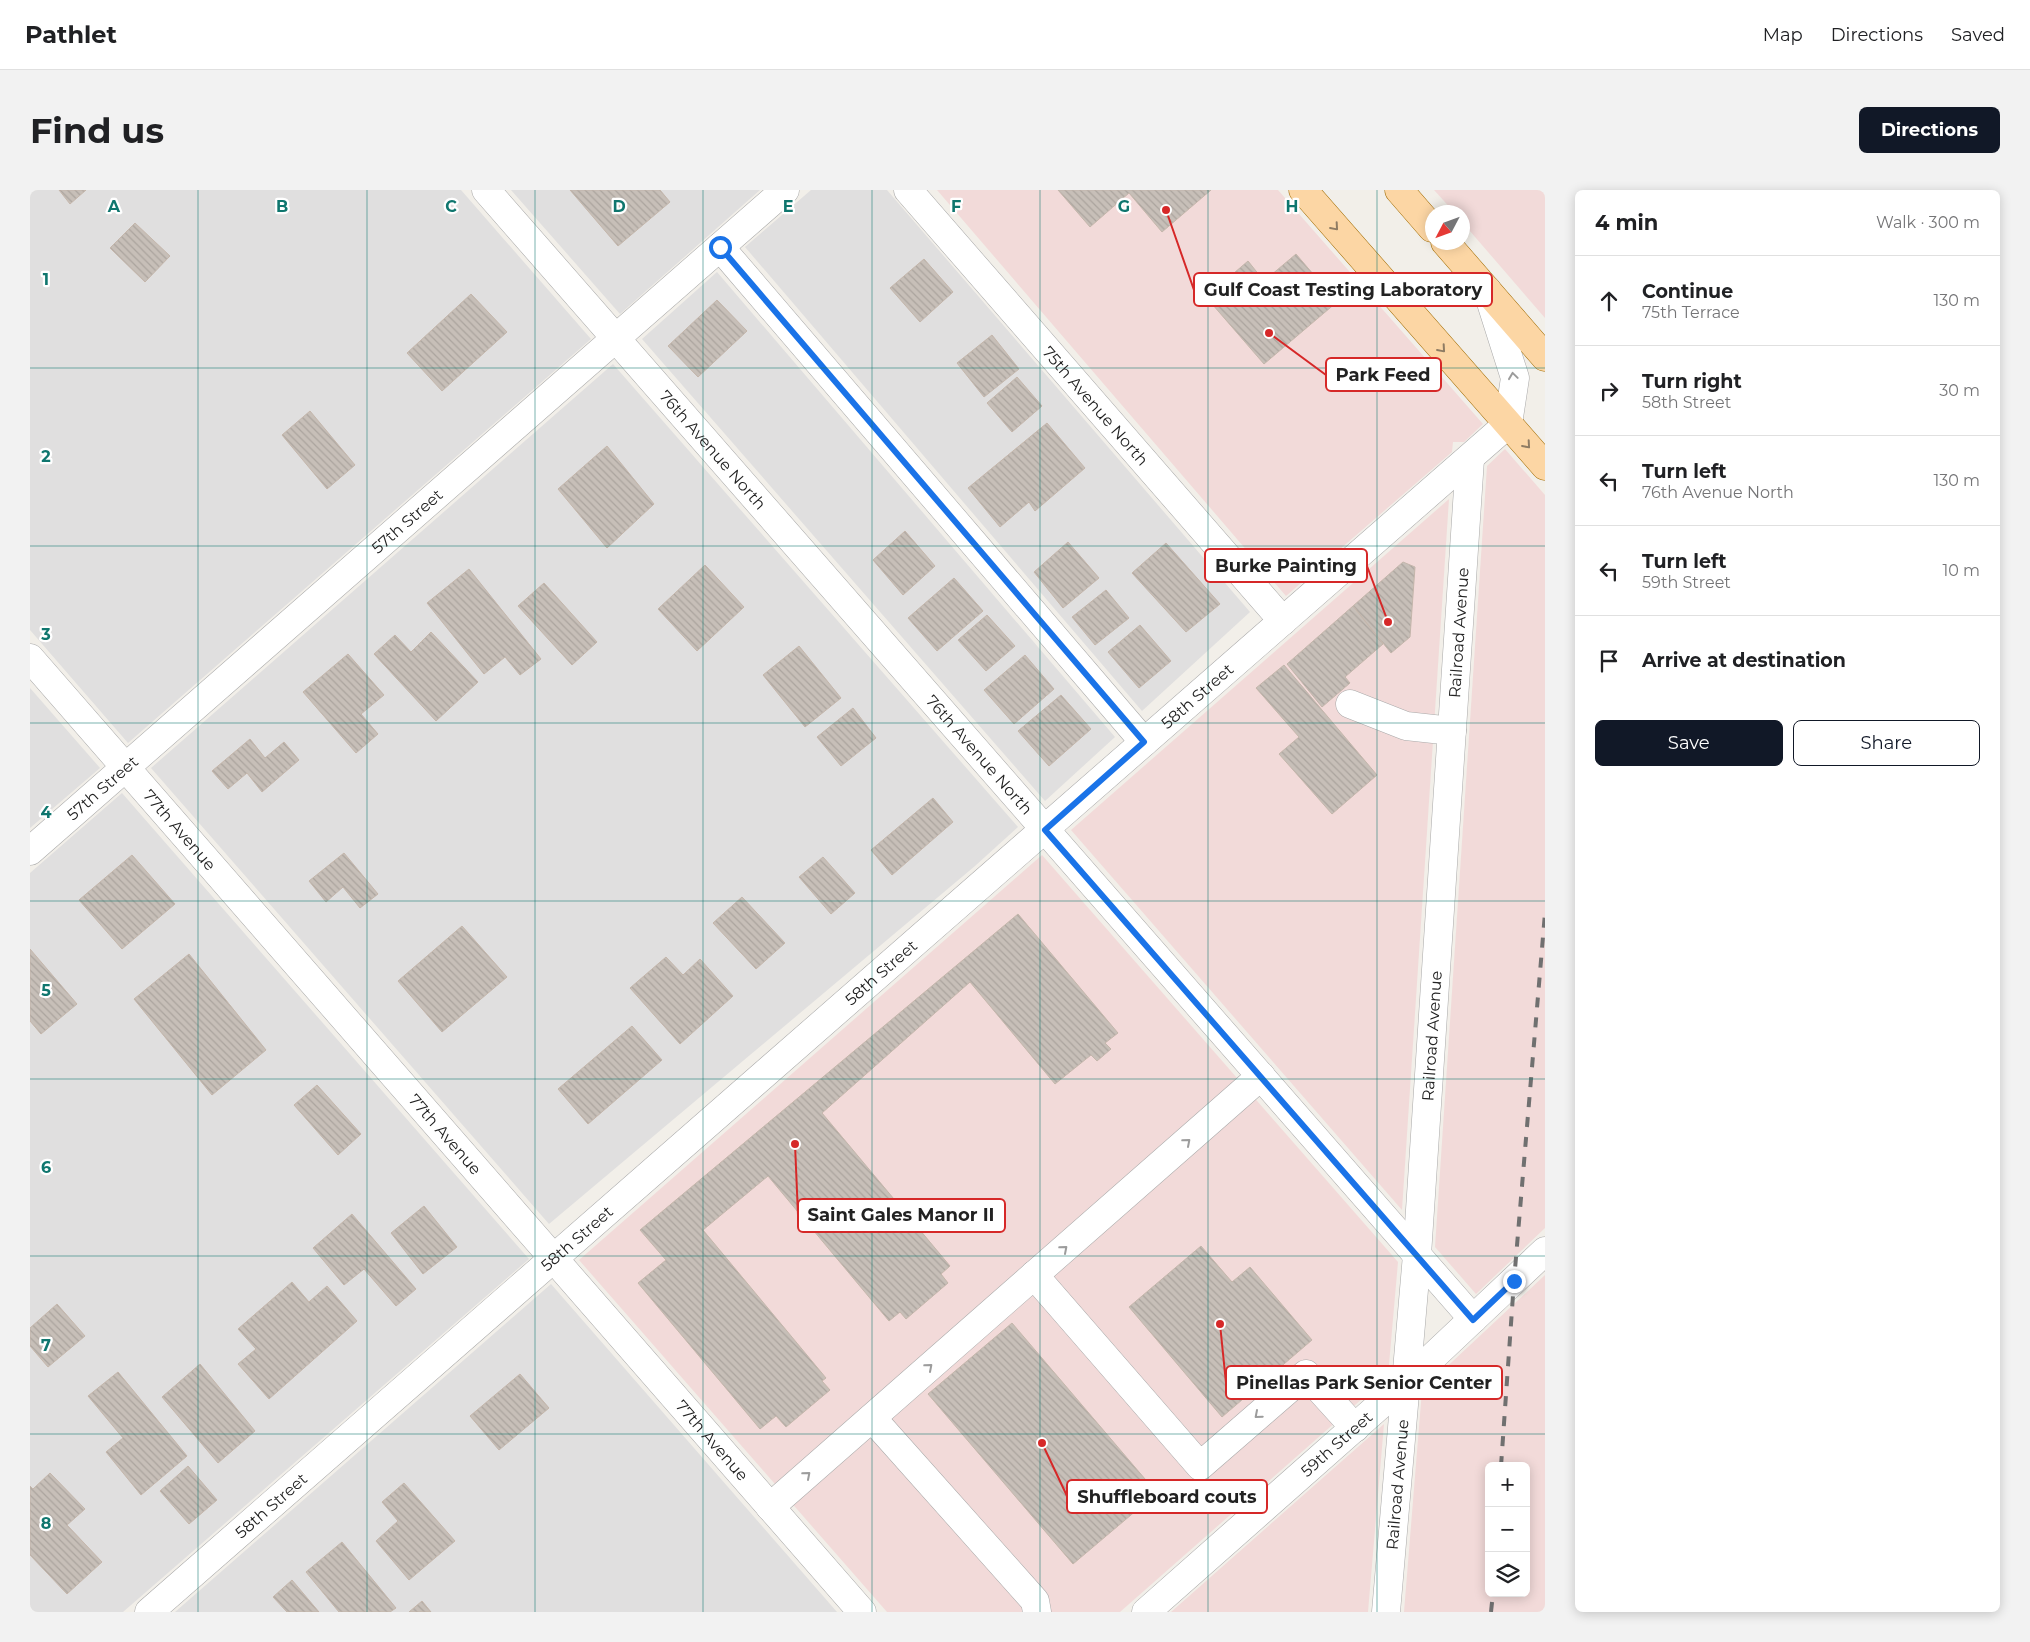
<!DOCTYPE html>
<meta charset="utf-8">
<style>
:root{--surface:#fff;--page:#f2f2f2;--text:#202124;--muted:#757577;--line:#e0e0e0;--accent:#111827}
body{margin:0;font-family:Montserrat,sans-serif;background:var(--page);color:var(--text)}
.controls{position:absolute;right:15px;bottom:15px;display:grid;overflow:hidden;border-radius:8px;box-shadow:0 2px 12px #0003}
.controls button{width:45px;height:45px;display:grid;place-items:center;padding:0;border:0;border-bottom:1px solid var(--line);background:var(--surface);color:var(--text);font:25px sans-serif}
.compass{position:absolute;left:1395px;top:15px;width:45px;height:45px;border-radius:50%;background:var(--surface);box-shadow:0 2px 12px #0003;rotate:229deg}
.stop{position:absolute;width:15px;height:15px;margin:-11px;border:4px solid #1a73e8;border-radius:50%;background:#fff}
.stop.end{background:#1a73e8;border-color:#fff;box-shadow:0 1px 5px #0008}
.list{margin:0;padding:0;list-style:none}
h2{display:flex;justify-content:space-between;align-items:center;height:65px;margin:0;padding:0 20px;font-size:21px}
h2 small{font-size:16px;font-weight:400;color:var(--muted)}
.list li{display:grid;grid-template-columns:32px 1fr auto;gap:15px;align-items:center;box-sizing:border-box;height:90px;padding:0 20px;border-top:1px solid var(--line)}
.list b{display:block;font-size:19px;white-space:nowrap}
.list p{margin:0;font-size:16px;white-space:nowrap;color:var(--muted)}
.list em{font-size:16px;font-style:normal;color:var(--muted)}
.actions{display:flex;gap:10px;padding:15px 20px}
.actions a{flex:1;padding:11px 0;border:1px solid var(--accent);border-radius:8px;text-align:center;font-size:18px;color:var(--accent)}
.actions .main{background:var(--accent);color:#fff}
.icon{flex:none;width:28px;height:28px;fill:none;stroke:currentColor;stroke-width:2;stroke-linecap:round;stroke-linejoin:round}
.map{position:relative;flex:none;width:1515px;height:1422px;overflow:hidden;border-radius:8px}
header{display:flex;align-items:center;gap:30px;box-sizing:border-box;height:70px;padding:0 25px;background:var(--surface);border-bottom:1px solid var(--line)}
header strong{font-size:24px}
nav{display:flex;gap:28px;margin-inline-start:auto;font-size:18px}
.intro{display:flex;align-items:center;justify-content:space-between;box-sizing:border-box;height:120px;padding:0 30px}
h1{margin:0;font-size:35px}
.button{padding:12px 22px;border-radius:8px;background:var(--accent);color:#fff;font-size:18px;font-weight:700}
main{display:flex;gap:30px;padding:0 30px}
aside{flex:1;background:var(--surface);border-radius:8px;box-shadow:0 2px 12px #0003}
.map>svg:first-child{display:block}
.residential{fill:#e0dfdf}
.commercial{fill:#f2dad9;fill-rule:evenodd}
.building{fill:url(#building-back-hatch);stroke:#c4b6ab}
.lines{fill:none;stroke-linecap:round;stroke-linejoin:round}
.minor-casing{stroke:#a9a9a9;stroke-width:29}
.major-casing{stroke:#a06b00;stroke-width:29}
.minor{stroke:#fff;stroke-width:28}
.major{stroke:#fcd6a4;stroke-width:28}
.rail{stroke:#707070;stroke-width:4;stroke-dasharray:10 10;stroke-linecap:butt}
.oneway{stroke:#8f7c63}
.oneway2{stroke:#9c9c9c}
.route{stroke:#1a73e8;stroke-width:6}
.grid{fill:none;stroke:#0f766e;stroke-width:1;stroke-opacity:0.55}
.labels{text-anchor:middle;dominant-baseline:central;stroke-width:4.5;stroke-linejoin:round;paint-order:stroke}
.street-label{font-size:16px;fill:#222;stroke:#fff}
.grid-label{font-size:16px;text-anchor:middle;font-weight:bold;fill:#0f766e;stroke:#fff;stroke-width:4.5;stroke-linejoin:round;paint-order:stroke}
.leader{fill:none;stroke:#d62828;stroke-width:2}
.callout-dot{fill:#d62828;stroke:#fff;stroke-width:2}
.callout{fill:#fff;stroke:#d62828;stroke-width:2}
.callout-label{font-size:18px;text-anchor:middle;font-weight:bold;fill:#222}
</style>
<header>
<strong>Pathlet</strong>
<nav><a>Map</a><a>Directions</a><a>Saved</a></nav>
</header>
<div class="intro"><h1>Find us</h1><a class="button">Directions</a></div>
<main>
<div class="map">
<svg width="1515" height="1422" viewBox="0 0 1515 1422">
<defs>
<pattern id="building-back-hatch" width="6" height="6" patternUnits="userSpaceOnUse" patternTransform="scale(1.25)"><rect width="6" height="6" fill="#c7bfb8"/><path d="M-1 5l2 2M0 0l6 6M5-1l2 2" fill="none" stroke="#aba49e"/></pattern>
</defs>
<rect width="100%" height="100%" fill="#f2efe9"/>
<!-- residential -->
<g class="residential">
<path d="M0 0H431L561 149 98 553 0 440Z"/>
<path d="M481 0H730L590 124Z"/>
<path d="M781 0H857L1220 422 1112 521 715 57Z"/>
<path d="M687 82 1085 547 1015 611 612 149Z"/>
<path d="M583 174 988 637 945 676 519 1034 121 578Z"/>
<path d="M0 498 70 578 0 638Z"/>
<path d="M92 603 499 1069 93 1422H0V683Z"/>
<path d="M521 1094 807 1422H145Z"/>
</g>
<!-- commercial -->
<g class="commercial">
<path d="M907 0H1248L1453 234 1434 252H1423L1422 262 1256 406Z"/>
<path d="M1404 0H1515V128L1433 33 1432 22H1424Z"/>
<path d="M1475 259 1515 305V1038L1446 1104 1405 1057 1457 276Z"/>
<path d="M1419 309 1372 1020 1041 640Z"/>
<path d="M1012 665 1368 1072 1358 1186 1090 1422H857L549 1070Z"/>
<path d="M1515 1085V1422H1374L1392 1200ZM1459 1276H1496V1403H1459Z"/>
<path d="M1354 1234 1338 1422H1141Z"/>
</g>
<!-- building -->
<g class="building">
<path d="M29 0H56L40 14Z"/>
<path d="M540 0H630L640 12 588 56Z"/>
<path d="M1028 0H1181L1132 42 1099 3 1060 37Z"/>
<path d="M105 33 140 66 115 92 80 58Z"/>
<path d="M1266 64 1307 112 1234 174 1176 107 1218 71 1234 91Z"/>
<path d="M894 69 923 102 890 132 860 98Z"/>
<path d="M441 104 477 142 412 201 377 163Z"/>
<path d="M687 110 717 141 668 187 638 156Z"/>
<path d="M962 145 989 179 954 207 927 173Z"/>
<path d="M987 187 1012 216 982 242 957 213Z"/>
<path d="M280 221 325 275 297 299 252 245Z"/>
<path d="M1017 233 1055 278 1005 321 999 312 970 337 938 298Z"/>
<path d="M577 256 624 314 577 358 528 299Z"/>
<path d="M875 341 905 376 873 405 843 370Z"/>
<path d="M1038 352 1069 388 1033 418 1004 382Z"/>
<path d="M1136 353 1190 414 1156 442 1102 383Z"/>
<path d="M1373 372 1385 377 1380 447 1361 463 1323 416Z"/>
<path d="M675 375 714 417 667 461 628 419Z"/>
<path d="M439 379 511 469 490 485 475 467 454 484 397 413Z"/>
<path d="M924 388 953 421 907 461 878 428Z"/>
<path d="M514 393 567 452 542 475 488 416Z"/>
<path d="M1076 400 1099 428 1065 455 1042 427Z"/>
<path d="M1323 416 1353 454 1315 487 1320 493 1292 517 1257 474Z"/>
<path d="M957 425 985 456 956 481 928 450Z"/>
<path d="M1110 435 1141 471 1109 498 1078 462Z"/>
<path d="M401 442 448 492 406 531 344 464 365 445 381 462Z"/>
<path d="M769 456 811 508 775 537 733 485Z"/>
<path d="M318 464 354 505 331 524 348 544 326 563 273 502Z"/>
<path d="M995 465 1024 499 984 534 954 500Z"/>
<path d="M1254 475 1347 585 1302 624 1249 564 1269 547 1226 498Z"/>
<path d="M1031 505 1061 539 1019 576 988 541Z"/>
<path d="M823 518 846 548 811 576 787 547Z"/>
<path d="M220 549 235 568 254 552 269 570 232 602 217 583 198 599 182 581Z"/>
<path d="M903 608 923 632 862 685 841 660Z"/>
<path d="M314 663 348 704 330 718 313 697 296 712 279 691Z"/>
<path d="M102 665 145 714 92 759 49 710Z"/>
<path d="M793 667 825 703 801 724 769 687Z"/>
<path d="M712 707 755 753 726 779 683 733Z"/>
<path d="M988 724 1088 843 1075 853 1081 859 1067 871 1061 865 1025 894 940 792 792 923 920 1076 911 1084 918 1093 876 1129 870 1122 859 1131 738 986 673 1040 796 1188 792 1191 800 1200 756 1237 746 1226 730 1239 608 1093 636 1070 610 1040Z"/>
<path d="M432 736 477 787 412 842 368 791Z"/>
<path d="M0 759 47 814 11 844 0 831Z"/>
<path d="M159 764 236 860 182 905 104 809Z"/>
<path d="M636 767 653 785 670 769 703 806 650 854 600 798Z"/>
<path d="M602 836 632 870 558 934 528 899Z"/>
<path d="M287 895 331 944 308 965 264 915Z"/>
<path d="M394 1016 427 1057 393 1084 361 1043Z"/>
<path d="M322 1024 386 1099 366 1116 334 1079 314 1095 283 1058Z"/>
<path d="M1171 1056 1202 1092 1220 1077 1282 1150 1192 1227 1099 1117Z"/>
<path d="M262 1092 279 1112 297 1096 327 1131 239 1209 208 1174 226 1159 208 1139Z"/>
<path d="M27 1114 55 1146 18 1177 0 1156V1138Z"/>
<path d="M982 1133 1127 1303 1043 1374 898 1204Z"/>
<path d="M170 1174 225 1241 188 1273 132 1207Z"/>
<path d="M88 1182 157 1266 111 1305 76 1262 93 1248 58 1206Z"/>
<path d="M490 1184 519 1218 469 1260 440 1226Z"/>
<path d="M158 1276 187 1310 159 1334 130 1301Z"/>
<path d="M20 1283 55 1319 37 1335 72 1372 37 1404 0 1365V1296L3 1299Z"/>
<path d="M374 1293 425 1351 379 1390 346 1351 368 1331 352 1312Z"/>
<path d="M312 1352 366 1418 360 1422H309L276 1382Z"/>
<path d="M262 1390 289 1422H257L243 1407Z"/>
<path d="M392 1411 401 1422H379Z"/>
</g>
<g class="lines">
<defs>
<g id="minor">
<path id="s1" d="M456 0 1443 1129"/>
<path id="s2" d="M878 0 1253 431"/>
<path d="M690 57 1114 552"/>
<path id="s3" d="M0 468 832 1422"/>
<path d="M1320 514 1376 536 1422 541"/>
<path id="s4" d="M0 661 755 0"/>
<path d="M1004 1085 1170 1276 1276 1184 1325 1238"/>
<path d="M842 1228 1005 1411 1007 1422"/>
<path d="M740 1317 1231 886"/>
<path id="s5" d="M119 1422 1478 234 1485 188 1457 100"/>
<path id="s6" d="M1116 1422 1375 1193 1515 1061"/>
<path id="s7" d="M1356 1422 1387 1065 1440 269"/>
</g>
<g id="major">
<path d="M1273 0 1515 276"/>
<path d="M1369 0 1402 38"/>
<path d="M1415 52 1515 167"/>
</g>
</defs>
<!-- minor casing -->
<use href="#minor" class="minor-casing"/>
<!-- major casing -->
<use href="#major" class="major-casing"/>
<!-- minor -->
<use href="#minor" class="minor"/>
<!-- major -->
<use href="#major" class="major"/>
<!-- rail -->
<g class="rail">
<path d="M1471 1276 1484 1091 1515 723"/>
<path d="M1461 1422 1463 1403"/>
</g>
</g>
<!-- one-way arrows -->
<defs><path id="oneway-chevron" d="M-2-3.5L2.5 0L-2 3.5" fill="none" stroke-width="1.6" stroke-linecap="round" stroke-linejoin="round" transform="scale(1.25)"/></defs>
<g class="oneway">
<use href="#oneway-chevron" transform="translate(1305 37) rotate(49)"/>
<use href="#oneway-chevron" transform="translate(1412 159) rotate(49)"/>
<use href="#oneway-chevron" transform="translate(1497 255) rotate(49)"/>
</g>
<g class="oneway2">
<use href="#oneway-chevron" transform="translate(1483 186) rotate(-98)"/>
<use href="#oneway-chevron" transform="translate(1157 952) rotate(-41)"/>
<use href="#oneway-chevron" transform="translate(1034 1059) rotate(-41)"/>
<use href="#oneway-chevron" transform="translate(899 1177) rotate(-41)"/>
<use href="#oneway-chevron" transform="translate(1228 1225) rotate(139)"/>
<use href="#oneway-chevron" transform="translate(777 1285) rotate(-41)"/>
</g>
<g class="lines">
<!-- route -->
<path class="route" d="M690 57 1114 552 1015 640 1443 1130 1484 1091"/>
</g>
<!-- grid -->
<path class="grid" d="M168 0V1422M337 0V1422M505 0V1422M673 0V1422M842 0V1422M1010 0V1422M1178 0V1422M1347 0V1422M0 178H1515M0 356H1515M0 533H1515M0 711H1515M0 889H1515M0 1066H1515M0 1244H1515"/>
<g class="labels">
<!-- street labels -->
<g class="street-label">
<text stroke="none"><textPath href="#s2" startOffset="286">75th Avenue North</textPath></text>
<text stroke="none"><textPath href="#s1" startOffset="345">76th Avenue North</textPath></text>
<text stroke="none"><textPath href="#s4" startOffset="501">57th Street</textPath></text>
<text stroke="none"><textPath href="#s7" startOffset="982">Railroad Avenue</textPath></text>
<text stroke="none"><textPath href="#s5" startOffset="1392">58th Street</textPath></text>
<text stroke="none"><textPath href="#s1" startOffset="750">76th Avenue North</textPath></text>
<text stroke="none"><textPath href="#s4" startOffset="96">57th Street</textPath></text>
<text stroke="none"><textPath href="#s3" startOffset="228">77th Avenue</textPath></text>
<text stroke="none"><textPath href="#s5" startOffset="972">58th Street</textPath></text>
<text stroke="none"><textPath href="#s7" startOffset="578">Railroad Avenue</textPath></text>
<text stroke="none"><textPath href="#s3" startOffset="632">77th Avenue</textPath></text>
<text stroke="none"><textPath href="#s5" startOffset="568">58th Street</textPath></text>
<text stroke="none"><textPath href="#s3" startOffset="1038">77th Avenue</textPath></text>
<text stroke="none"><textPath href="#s6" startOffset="254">59th Street</textPath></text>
<text stroke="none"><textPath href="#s7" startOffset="128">Railroad Avenue</textPath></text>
<text stroke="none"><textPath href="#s5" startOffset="162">58th Street</textPath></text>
</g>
</g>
<g class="grid-label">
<text x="84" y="22">A</text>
<text x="252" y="22">B</text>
<text x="421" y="22">C</text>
<text x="589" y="22">D</text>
<text x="758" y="22">E</text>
<text x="926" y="22">F</text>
<text x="1094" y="22">G</text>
<text x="1262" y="22">H</text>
<text x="16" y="95">1</text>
<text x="16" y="272">2</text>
<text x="16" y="450">3</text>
<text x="16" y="628">4</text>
<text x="16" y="806">5</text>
<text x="16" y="983">6</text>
<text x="16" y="1161">7</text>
<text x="16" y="1339">8</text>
</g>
<!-- callouts -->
<path class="leader" d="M1136 20L1164 100M1239 143L1296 185M1358 432L1337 376M765 954L768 1025M1190 1134L1196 1193M1012 1253L1037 1306"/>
<g class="callout-dot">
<circle cx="1136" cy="20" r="5"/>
<circle cx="1239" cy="143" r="5"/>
<circle cx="1358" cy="432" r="5"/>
<circle cx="765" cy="954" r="5"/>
<circle cx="1190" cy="1134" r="5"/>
<circle cx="1012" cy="1253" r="5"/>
</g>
<g class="callout">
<rect x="1164" y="83" width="298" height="33" rx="5"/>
<rect x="1296" y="168" width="115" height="33" rx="5"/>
<rect x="1175" y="359" width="162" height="33" rx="5"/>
<rect x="768" y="1009" width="207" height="33" rx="5"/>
<rect x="1196" y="1176" width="276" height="33" rx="5"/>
<rect x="1037" y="1290" width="200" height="33" rx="5"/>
</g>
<g class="callout-label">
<text x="1313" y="106">Gulf Coast Testing Laboratory</text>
<text x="1353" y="191">Park Feed</text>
<text x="1256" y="382">Burke Painting</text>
<text x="871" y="1031">Saint Gales Manor II</text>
<text x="1334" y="1199">Pinellas Park Senior Center</text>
<text x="1137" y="1313">Shuffleboard couts</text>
</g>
</svg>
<div class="controls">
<button>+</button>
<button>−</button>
<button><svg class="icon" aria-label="layers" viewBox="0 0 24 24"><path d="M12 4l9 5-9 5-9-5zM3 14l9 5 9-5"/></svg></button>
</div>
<svg class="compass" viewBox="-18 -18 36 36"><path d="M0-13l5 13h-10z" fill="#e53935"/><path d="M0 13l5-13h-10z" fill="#757577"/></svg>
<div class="stop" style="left:690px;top:57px"></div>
<div class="stop end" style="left:1484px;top:1091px"></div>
</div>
<aside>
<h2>4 min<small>Walk · 300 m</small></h2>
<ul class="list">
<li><svg class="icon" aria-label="ahead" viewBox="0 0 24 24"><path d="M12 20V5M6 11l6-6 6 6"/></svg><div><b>Continue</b><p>75th Terrace</p></div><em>130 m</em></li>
<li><svg class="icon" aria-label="right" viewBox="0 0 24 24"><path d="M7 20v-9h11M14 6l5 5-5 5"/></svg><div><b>Turn right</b><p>58th Street</p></div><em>30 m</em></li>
<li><svg class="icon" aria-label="left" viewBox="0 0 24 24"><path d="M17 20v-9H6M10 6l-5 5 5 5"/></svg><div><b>Turn left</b><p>76th Avenue North</p></div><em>130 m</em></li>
<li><svg class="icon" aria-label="left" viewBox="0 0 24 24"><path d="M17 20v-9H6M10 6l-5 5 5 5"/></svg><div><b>Turn left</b><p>59th Street</p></div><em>10 m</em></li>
<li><svg class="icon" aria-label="arrive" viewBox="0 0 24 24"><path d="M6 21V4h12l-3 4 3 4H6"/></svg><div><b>Arrive at destination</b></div></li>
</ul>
<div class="actions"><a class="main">Save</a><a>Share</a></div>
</aside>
</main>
